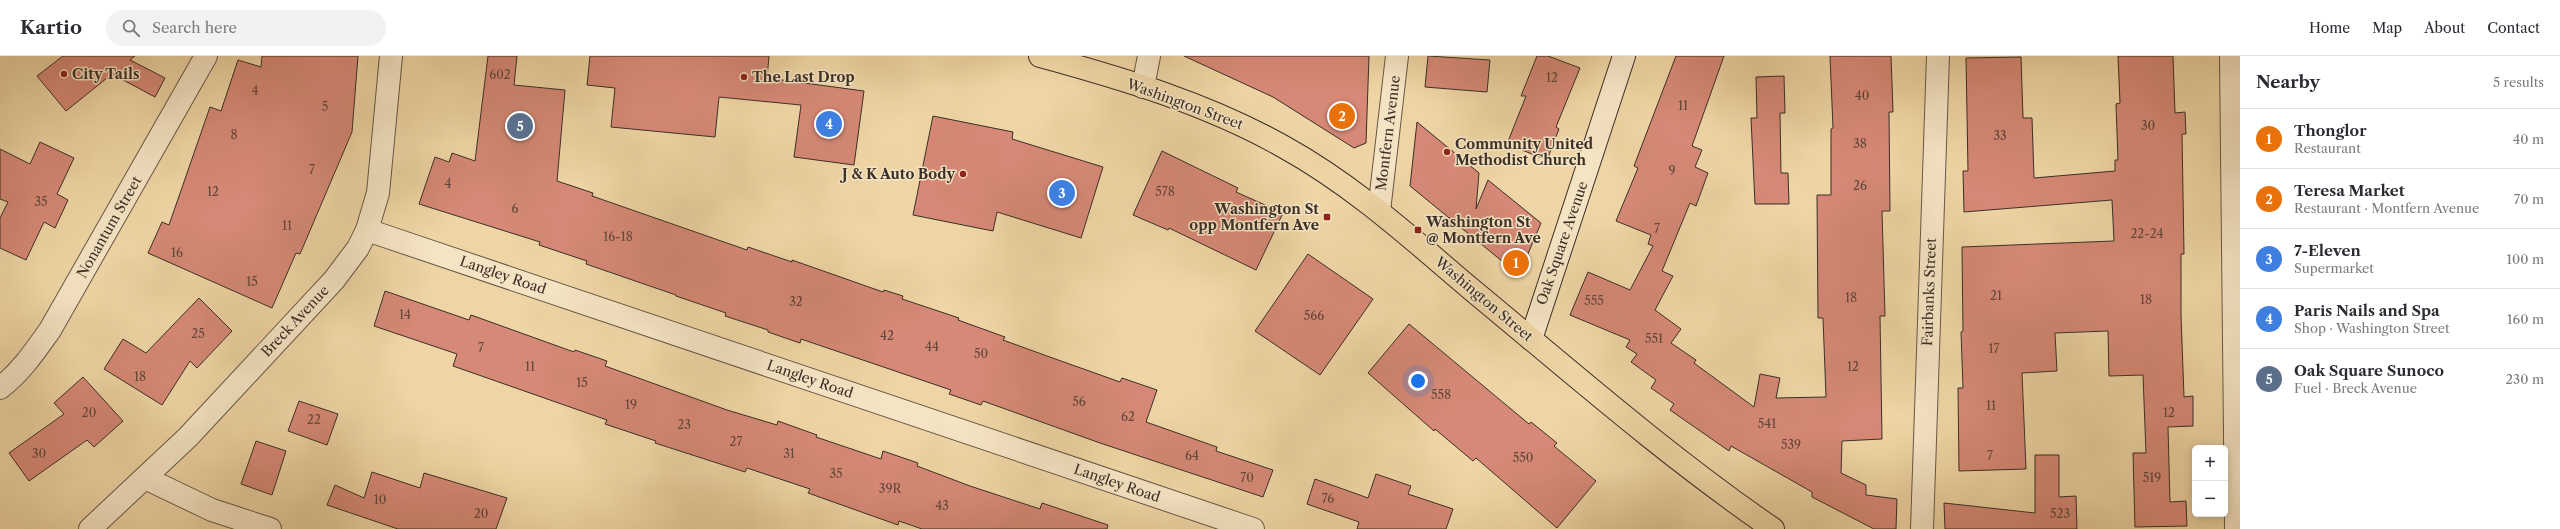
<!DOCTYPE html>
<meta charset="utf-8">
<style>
:root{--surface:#fff;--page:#f2f2f3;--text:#2b2b33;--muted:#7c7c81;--line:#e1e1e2;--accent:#d93025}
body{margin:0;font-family:"Libre Caslon Text",serif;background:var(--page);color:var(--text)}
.controls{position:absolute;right:12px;bottom:12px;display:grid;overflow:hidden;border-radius:6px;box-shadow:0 2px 10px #0003}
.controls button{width:36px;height:36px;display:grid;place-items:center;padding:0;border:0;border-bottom:1px solid var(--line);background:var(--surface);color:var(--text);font:20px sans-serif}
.you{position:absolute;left:1418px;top:325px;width:14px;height:14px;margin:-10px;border:3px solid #fff;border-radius:50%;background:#1a73e8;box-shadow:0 0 0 6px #1a73e833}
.badge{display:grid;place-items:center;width:26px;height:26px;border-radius:50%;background:var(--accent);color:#fff;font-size:13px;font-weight:700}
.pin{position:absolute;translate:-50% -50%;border:2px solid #fff;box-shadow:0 1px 4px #0006}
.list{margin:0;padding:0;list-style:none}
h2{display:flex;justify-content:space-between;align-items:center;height:52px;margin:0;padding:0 16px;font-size:17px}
h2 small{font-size:13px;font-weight:400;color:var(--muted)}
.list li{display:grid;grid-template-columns:26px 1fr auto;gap:12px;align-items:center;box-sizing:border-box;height:60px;padding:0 16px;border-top:1px solid var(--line)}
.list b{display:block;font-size:15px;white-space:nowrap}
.list p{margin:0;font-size:13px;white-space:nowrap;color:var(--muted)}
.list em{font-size:13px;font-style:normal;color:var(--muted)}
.icon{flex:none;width:22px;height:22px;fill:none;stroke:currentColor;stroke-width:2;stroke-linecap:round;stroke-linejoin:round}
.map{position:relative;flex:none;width:2240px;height:473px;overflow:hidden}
header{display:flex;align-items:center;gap:24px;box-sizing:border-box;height:56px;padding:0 20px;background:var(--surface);border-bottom:1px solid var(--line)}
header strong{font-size:19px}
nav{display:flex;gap:22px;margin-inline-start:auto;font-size:14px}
.search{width:280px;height:36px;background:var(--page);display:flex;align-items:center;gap:10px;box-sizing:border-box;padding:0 14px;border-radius:22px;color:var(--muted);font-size:15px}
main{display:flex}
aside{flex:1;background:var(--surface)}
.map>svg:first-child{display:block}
.building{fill:#d68976;stroke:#3a2f27}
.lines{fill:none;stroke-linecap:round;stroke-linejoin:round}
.street-casing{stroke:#675846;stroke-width:24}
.secondary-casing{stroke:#3a2f27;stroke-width:24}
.primary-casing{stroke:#3a2f27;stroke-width:24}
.street{stroke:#f5e4c4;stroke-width:22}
.secondary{stroke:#f5e4c4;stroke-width:22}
.primary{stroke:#efd5a5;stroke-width:22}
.poi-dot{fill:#8f2418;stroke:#f5e4c4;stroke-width:1.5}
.labels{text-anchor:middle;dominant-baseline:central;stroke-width:3;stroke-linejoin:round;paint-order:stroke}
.number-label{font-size:12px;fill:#61463b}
.poi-label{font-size:14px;font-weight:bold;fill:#3a2f27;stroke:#f5e4c4;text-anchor:start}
.street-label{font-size:14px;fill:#3a2f27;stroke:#f5e4c4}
</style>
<header>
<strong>Kartio</strong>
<div class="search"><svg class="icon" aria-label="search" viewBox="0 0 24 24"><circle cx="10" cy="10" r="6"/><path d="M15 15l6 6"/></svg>Search here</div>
<nav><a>Home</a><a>Map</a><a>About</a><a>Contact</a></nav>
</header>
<main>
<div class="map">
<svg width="2240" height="473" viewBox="0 0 2240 473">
<rect width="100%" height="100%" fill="#efd5a5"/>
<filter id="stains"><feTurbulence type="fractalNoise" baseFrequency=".005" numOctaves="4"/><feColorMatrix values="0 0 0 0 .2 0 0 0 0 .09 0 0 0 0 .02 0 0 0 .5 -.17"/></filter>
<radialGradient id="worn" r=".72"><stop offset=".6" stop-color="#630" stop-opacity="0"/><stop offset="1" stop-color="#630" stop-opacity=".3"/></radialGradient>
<!-- building -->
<g class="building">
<path d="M63 0H135L130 4 165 22 155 41 112 18 66 55 37 20Z"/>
<path d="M262 0H358L352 76 300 198 296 197 272 252 148 197 162 166 169 169 210 51 221 55 238 4 261 11Z"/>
<path d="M488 0H517L514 29 565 34 557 125 593 137 592 140 747 194 748 191 792 206V204L883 236 884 234 903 240 902 243 959 262 958 264 1005 281 1003 284 1047 300 1120 326 1122 322 1157 334 1146 366 1217 391 1216 395 1273 414 1263 441 1100 387 983 345 981 349 949 338 951 334 801 283 800 287 768 276V274L725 260 726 257 676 240V239L586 208 587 205 539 189 540 186 419 148 435 101 449 106 452 97 475 105Z"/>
<path d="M590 0H769L767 22 864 35 854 109 794 101 801 49 719 41 715 81 611 71 615 32 587 29Z"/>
<path d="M1184 0H1369L1366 87 1354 92 1273 41Z"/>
<path d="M1428 0 1490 4 1487 36 1425 31Z"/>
<path d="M1537 0H1548L1580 12 1556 71 1559 73 1547 104 1507 88 1526 40H1521Z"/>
<path d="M1676 0H1724L1692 90 1702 94 1695 111 1708 117 1696 150 1690 147 1662 215 1673 220 1655 254 1681 273 1671 287 1696 304 1694 307 1754 351 1760 318 1780 322 1776 342 1826 341 1823 262H1818L1817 139H1831V73L1833 72 1830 0H1891L1893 56H1889L1890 155H1882L1885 260H1880L1882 383 1842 385 1841 417 1866 429V439L1897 443 1896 473H1874L1812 441V436L1731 390 1729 395 1670 354 1674 348 1651 332 1656 324 1631 306 1637 298 1626 291 1630 284 1570 259 1588 216 1630 234 1653 190 1648 188 1651 179 1616 165 1638 112 1634 110Z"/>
<path d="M2118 0H2173L2175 57 2185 56 2186 78H2182L2184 198H2181V259L2184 341 2193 340V370L2168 371 2170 446 2186 445 2187 470 2135 471 2133 397H2146L2143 319 2109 320 2108 275 2055 277 2057 315 2022 317 2026 413 1959 415 1958 332H1963L1961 276 1963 275 1962 191 2114 185 2112 144 1964 156 1963 115H1968L1966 2 2021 1 2023 62H2032L2034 122 2115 115V104H2118L2116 48 2120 47Z"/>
<path d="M1784 20 1785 57H1780L1781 117H1788L1789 148H1755L1751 62H1757L1756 21Z"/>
<path d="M933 60 1013 76 1012 83 1103 111 1081 182 997 156 993 175 913 159Z"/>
<path d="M1417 66 1479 117 1476 153 1488 124 1541 167 1519 219 1410 130Z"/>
<path d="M40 86 74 102 57 138 68 144 55 172 44 166 26 204 0 192V162L8 146 0 143V93L30 108Z"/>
<path d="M1162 95 1238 132 1236 136 1283 157 1256 214 1169 172 1168 174 1133 159Z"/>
<path d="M1308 198 1373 243 1320 319 1255 275Z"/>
<path d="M385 235 469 264 471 259 574 296 575 294 607 305 605 310 727 354 777 369 778 365 817 379 816 381 881 403 883 395 918 407 917 410 970 430 1040 453 1042 447 1108 469 1107 473H922L899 465 898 469 808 437 810 433 747 412 745 416 655 387 656 385 605 368 607 364 453 310 457 298 374 270Z"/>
<path d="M199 242 232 275 197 312 190 305 162 349 104 313 123 283 146 297Z"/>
<path d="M1409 268 1529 368 1531 366 1557 387 1554 390 1596 425 1557 472 1476 402 1473 405 1435 373 1434 375 1368 317Z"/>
<path d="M83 321 123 365 94 391 87 384 29 425 9 397 64 358 54 347Z"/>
<path d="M299 345 338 358 327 389 288 375Z"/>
<path d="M256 385 286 395 272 439 241 428Z"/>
<path d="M2035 399H2059V441L2076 440 2077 473H1945L1944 447 2035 457Z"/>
<path d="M372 416 420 432 424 417 507 442 496 473H398L327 449 335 429 364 442Z"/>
<path d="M1376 418 1411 430 1408 438 1453 453 1446 473H1357L1359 466 1307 448 1315 423 1368 442Z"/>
</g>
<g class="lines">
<defs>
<g id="street">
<path d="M2231 0 2236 473"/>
<path d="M1143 31 1149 0"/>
<path d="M1379 155 1397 0"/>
<path d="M367 174 1253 473"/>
<path d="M0 332C21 316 35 295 50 274L206 0"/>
<path d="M145 422 212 454 270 473"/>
<path d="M90 473 188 381 334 224 358 192 367 174 378 137 391 0"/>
<path d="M1922 473 1938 0"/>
</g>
<path id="secondary" d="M1531 283 1624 0"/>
<path id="primary" d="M1040 0C1124 23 1208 48 1284 91 1353 129 1412 183 1471 233 1570 315 1667 400 1773 473"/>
</defs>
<!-- street casing -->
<use href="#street" class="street-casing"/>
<!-- secondary casing -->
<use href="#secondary" class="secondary-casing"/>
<!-- primary casing -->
<use href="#primary" class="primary-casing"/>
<!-- street -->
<use href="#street" class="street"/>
<!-- secondary -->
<use href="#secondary" class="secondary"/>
<!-- primary -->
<use href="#primary" class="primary"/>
</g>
<!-- markers -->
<g class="poi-dot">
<circle cx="64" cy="18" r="4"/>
<circle cx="744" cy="21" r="4"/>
<circle cx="1447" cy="96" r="4"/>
<circle cx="963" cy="118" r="4"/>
<rect x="1323" y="157" width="8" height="8" rx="2"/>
<rect x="1414" y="170" width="8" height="8" rx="2"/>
</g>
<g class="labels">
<!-- number labels -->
<g class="number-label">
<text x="500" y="18">602</text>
<text x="1552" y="21">12</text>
<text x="255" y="34">4</text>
<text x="1862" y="39">40</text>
<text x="1683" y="49">11</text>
<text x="325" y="50">5</text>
<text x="2148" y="69">30</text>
<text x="234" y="78">8</text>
<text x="2000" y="79">33</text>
<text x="1860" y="87">38</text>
<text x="312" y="113">7</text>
<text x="1672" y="114">9</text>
<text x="448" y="127">4</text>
<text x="1860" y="129">26</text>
<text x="213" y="135">12</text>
<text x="1165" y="135">578</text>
<text x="41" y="145">35</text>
<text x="515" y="152">6</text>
<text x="287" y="169">11</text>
<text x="1657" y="172">7</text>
<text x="2147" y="177">22-24</text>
<text x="618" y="180">16-18</text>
<text x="177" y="196">16</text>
<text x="252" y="225">15</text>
<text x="1996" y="239">21</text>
<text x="1851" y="241">18</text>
<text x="2146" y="243">18</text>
<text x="1594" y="244">555</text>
<text x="796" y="245">32</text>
<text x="405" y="258">14</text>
<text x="1314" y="259">566</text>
<text x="198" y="277">25</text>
<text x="887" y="279">42</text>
<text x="1654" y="282">551</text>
<text x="932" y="290">44</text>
<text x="481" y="291">7</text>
<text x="1994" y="292">17</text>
<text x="981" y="297">50</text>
<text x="530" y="310">11</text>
<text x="1853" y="310">12</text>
<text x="140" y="320">18</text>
<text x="582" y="326">15</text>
<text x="1441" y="338">558</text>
<text x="1079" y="345">56</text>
<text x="631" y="348">19</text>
<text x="1991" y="349">11</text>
<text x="89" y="356">20</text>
<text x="2169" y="356">12</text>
<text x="1128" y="360">62</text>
<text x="314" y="363">22</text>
<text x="1767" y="367">541</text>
<text x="684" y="368">23</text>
<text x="736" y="385">27</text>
<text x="1791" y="388">539</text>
<text x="39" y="397">30</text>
<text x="789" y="397">31</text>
<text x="1192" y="399">64</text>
<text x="1990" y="399">7</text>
<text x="1523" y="401">550</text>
<text x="836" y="417">35</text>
<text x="1247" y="421">70</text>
<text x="2152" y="421">519</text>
<text x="890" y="432">39R</text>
<text x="1328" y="442">76</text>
<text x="380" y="443">10</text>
<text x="942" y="449">43</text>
<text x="481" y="457">20</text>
<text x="2060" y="457">523</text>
</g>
<!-- poi labels -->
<g class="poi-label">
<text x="72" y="18">City Tails</text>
<text x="752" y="21">The Last Drop</text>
<text x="1455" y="88">Community United<tspan x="1455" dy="16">Methodist Church</tspan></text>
<text x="955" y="118" text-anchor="end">J &amp; K Auto Body</text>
<text x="1319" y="153" text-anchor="end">Washington St<tspan x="1319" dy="16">opp Montfern Ave</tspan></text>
<text x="1426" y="166">Washington St<tspan x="1426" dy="16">@ Montfern Ave</tspan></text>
</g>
<!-- street labels -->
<g class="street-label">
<text transform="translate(1185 48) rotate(20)">Washington Street</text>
<text transform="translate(1388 77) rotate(-83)">Montfern Avenue</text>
<text transform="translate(109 171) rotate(-60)">Nonantum Street</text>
<text transform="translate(1562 187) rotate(-71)">Oak Square Avenue</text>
<text transform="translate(503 219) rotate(19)">Langley Road</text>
<text transform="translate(1929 236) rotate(-88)">Fairbanks Street</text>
<text transform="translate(1484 243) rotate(40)">Washington Street</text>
<text transform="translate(295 265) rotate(-47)">Breck Avenue</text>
<text transform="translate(810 323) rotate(19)">Langley Road</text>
<text transform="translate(1117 427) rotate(19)">Langley Road</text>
</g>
</g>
<rect width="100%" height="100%" filter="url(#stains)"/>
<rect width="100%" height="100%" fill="url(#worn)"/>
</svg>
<div class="controls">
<button>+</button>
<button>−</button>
</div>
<div class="you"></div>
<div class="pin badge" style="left:1516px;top:207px;background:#e8710a">1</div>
<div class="pin badge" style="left:1342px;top:60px;background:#e8710a">2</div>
<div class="pin badge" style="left:1062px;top:137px;background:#3f7fe0">3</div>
<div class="pin badge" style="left:829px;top:68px;background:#3f7fe0">4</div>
<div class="pin badge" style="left:520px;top:70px;background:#5c6f8a">5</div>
</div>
<aside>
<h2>Nearby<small>5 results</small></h2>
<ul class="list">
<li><span class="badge" style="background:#e8710a">1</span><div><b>Thonglor</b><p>Restaurant</p></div><em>40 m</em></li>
<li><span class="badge" style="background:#e8710a">2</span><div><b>Teresa Market</b><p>Restaurant · Montfern Avenue</p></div><em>70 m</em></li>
<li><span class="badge" style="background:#3f7fe0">3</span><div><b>7-Eleven</b><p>Supermarket</p></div><em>100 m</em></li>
<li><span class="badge" style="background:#3f7fe0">4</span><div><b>Paris Nails and Spa</b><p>Shop · Washington Street</p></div><em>160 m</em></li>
<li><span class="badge" style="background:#5c6f8a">5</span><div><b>Oak Square Sunoco</b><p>Fuel · Breck Avenue</p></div><em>230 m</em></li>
</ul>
</aside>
</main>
